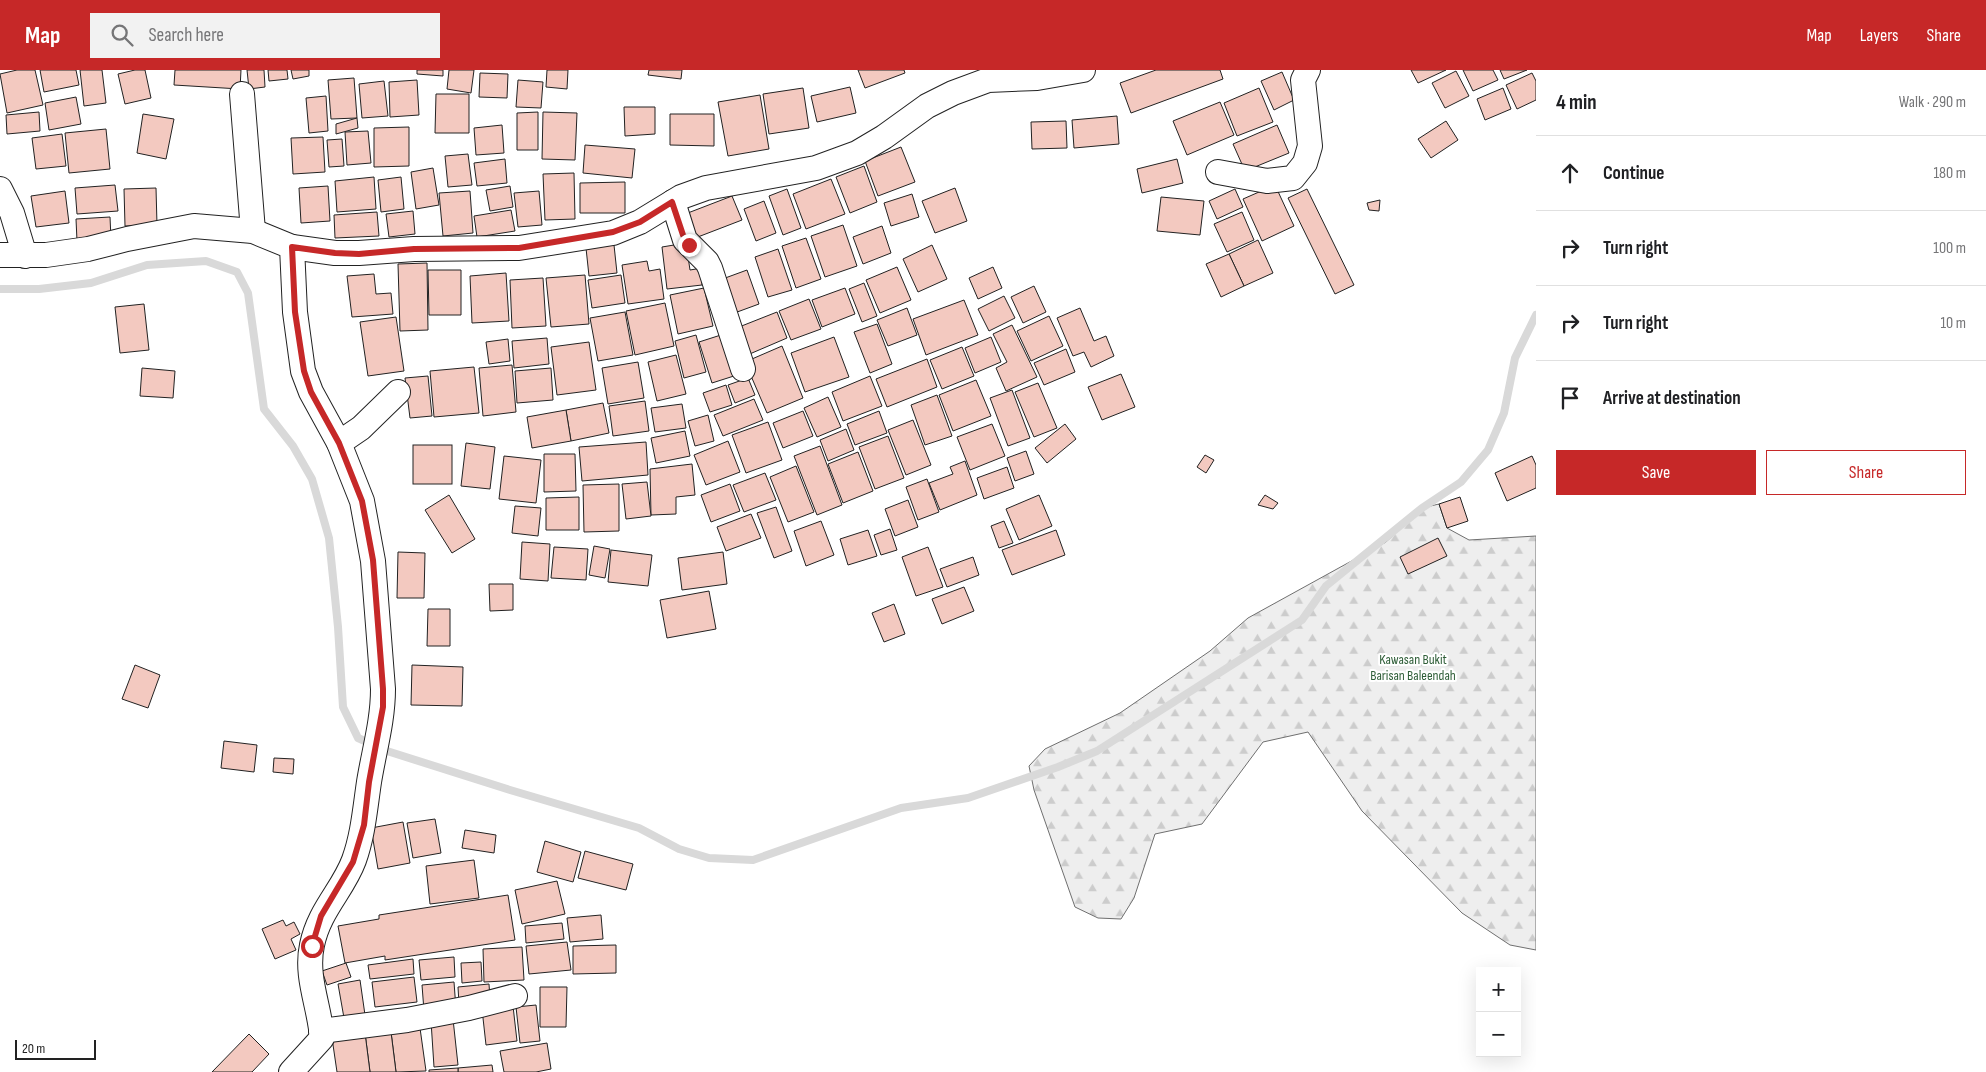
<!DOCTYPE html>
<meta charset="utf-8">
<style>
:root{--surface:#fff;--page:#f2f2f2;--text:#202124;--muted:#757577;--line:#e0e0e0;--accent:#c62828}
body{margin:0;font-family:"Sofia Sans Condensed",sans-serif;background:var(--page);color:var(--text)}
.controls{position:absolute;right:15px;bottom:15px;display:grid;overflow:hidden;border-radius:0px;box-shadow:0 5px 20px #0002}
.controls button{width:45px;height:45px;display:grid;place-items:center;padding:0;border:0;border-bottom:1px solid var(--line);background:var(--surface);color:var(--text);font:25px sans-serif}
.scale{position:absolute;left:15px;bottom:12px;width:81px;box-sizing:border-box;padding-left:5px;border:2px solid #222;border-top:0;font-size:14px;line-height:18px;white-space:nowrap;color:#222;-webkit-text-stroke:4px #fff;paint-order:stroke}
.stop{position:absolute;width:15px;height:15px;margin:-11px;border:4px solid #c62828;border-radius:50%;background:#fff}
.stop.end{background:#c62828;border-color:#fff;box-shadow:0 1px 5px #0008}
.list{margin:0;padding:0;list-style:none}
h2{display:flex;justify-content:space-between;align-items:center;height:65px;margin:0;padding:0 20px;font-size:21px}
h2 small{font-size:16px;font-weight:400;color:var(--muted)}
.list li{display:grid;grid-template-columns:32px 1fr auto;gap:15px;align-items:center;box-sizing:border-box;height:75px;padding:0 20px;border-top:1px solid var(--line)}
.list b{display:block;font-size:19px;white-space:nowrap}
.list em{font-size:16px;font-style:normal;color:var(--muted)}
.actions{display:flex;gap:10px;padding:15px 20px}
.actions a{flex:1;padding:11px 0;border:1px solid var(--accent);border-radius:0px;text-align:center;font-size:18px;color:var(--accent)}
.actions .main{background:var(--accent);color:#fff}
.icon{flex:none;width:28px;height:28px;fill:none;stroke:currentColor;stroke-width:2;stroke-linecap:round;stroke-linejoin:round}
.map{position:relative;flex:none;width:1536px;height:1002px;overflow:hidden}
header{display:flex;align-items:center;gap:30px;box-sizing:border-box;height:70px;padding:0 25px;background:var(--accent);color:#fff}
header strong{font-size:24px}
nav{display:flex;gap:28px;margin-inline-start:auto;font-size:18px}
.search{width:350px;height:45px;background:var(--page);display:flex;align-items:center;gap:12px;box-sizing:border-box;padding:0 18px;border-radius:0px;color:var(--muted);font-size:19px}
main{display:flex}
aside{flex:1;background:var(--surface)}
.map>svg:first-child{display:block}
.forest{fill:url(#forest-firs);stroke:#6f6f6f}
.lines{fill:none;stroke-linecap:round;stroke-linejoin:round}
.stream{stroke:#d9d9d9;stroke-width:8}
.building{fill:#f3c9c0;stroke:#222}
.minor-casing{stroke:#222;stroke-width:26}
.minor{stroke:#fff;stroke-width:24}
.route{stroke:#c62828;stroke-width:6}
.labels{text-anchor:middle;dominant-baseline:central;stroke-width:4;stroke-linejoin:round;paint-order:stroke}
.park-label{font-size:14px;fill:#2f5e38;stroke:#fff}
</style>
<header>
<strong>Map</strong>
<div class="search"><svg class="icon" aria-label="search" viewBox="0 0 24 24"><circle cx="10" cy="10" r="6"/><path d="M15 15l6 6"/></svg>Search here</div>
<nav><a>Map</a><a>Layers</a><a>Share</a></nav>
</header>
<main>
<div class="map">
<svg width="1536" height="1002" viewBox="0 0 1536 1002">
<defs>
<pattern id="forest-firs" width="22" height="20" patternUnits="userSpaceOnUse" patternTransform="scale(1.25)"><rect width="22" height="20" fill="#eee"/><path d="M5 1l3.5 6h-7zM16 11l3.5 6h-7z" fill="#ccc"/></pattern>
</defs>
<rect width="100%" height="100%" fill="#fff"/>
<!-- forest -->
<path class="forest" d="M1439 434 1447 458 1469 470 1536 466V880L1510 875 1462 843 1362 741 1308 662 1263 672 1202 754 1155 764 1134 828 1121 849 1098 848 1075 837 1034 720 1029 696 1045 679 1120 643 1210 581 1248 548 1386 472 1422 438Z"/>
<g class="lines">
<!-- stream -->
<path class="stream" d="M0 219H39L91 213 147 195 206 191 237 202 248 223 264 339 293 376 312 409 329 468 338 557 343 637 358 668 387 681 510 720 639 758 679 779 709 788 753 790 901 738 968 728 1058 697 1097 681 1302 550 1326 516 1422 438 1461 412 1488 380 1504 343 1515 288 1536 245"/>
</g>
<!-- building -->
<g class="building">
<path d="M17 0H35L43 35 7 43 0 4Z"/>
<path d="M40 0H76L79 15 44 22Z"/>
<path d="M80 0H102L106 33 84 36Z"/>
<path d="M135 0H145L151 28 125 34 118 4Z"/>
<path d="M175 0H241L240 19 174 15Z"/>
<path d="M247 0H264L265 17 249 19Z"/>
<path d="M268 0H287L288 9 269 11Z"/>
<path d="M291 0H309V6L293 9Z"/>
<path d="M417 0H443V6L417 4Z"/>
<path d="M449 0H474L471 23 447 19Z"/>
<path d="M547 0H568L567 19 546 17Z"/>
<path d="M649 0H682L681 9 648 5Z"/>
<path d="M858 0H904L905 3 865 18Z"/>
<path d="M1156 0H1220L1223 9 1131 43 1120 13Z"/>
<path d="M1411 0H1446L1418 13Z"/>
<path d="M1463 0H1493L1498 10 1473 21Z"/>
<path d="M1500 0H1527L1504 9Z"/>
<path d="M1456 1 1469 26 1445 38 1432 13Z"/>
<path d="M1282 2 1294 30 1274 40 1261 11Z"/>
<path d="M480 3 508 4 507 28 479 27Z"/>
<path d="M1532 3 1536 11V30L1517 39 1506 15Z"/>
<path d="M354 8 357 48 331 49 328 10Z"/>
<path d="M417 10 419 45 390 47 389 12Z"/>
<path d="M518 10 543 12 541 38 516 37Z"/>
<path d="M384 11 388 46 362 48 359 14Z"/>
<path d="M850 17 856 43 817 52 811 26Z"/>
<path d="M803 18 809 58 769 64 763 24Z"/>
<path d="M1259 18 1273 52 1237 66 1224 33Z"/>
<path d="M1503 18 1511 39 1485 50 1477 29Z"/>
<path d="M436 24H469V63H435Z"/>
<path d="M760 25 769 79 728 86 718 32Z"/>
<path d="M326 26 328 61 309 63 306 28Z"/>
<path d="M76 27 81 54 49 60 45 33Z"/>
<path d="M1220 32 1234 65 1187 85 1173 51Z"/>
<path d="M624 37H655V64L625 66Z"/>
<path d="M39 42 40 61 7 64 6 45Z"/>
<path d="M538 42V80H517V43Z"/>
<path d="M543 42 577 43 575 90 542 89Z"/>
<path d="M143 44 174 49 166 89 137 83Z"/>
<path d="M670 44H714V76L670 75Z"/>
<path d="M1117 46 1119 74 1074 78 1072 50Z"/>
<path d="M357 48 358 58 336 64V54Z"/>
<path d="M1066 51 1067 78 1032 79 1031 52Z"/>
<path d="M1446 51 1458 70 1431 88 1418 69Z"/>
<path d="M502 55 504 83 476 85 474 58Z"/>
<path d="M1277 55 1289 83 1245 101 1233 74Z"/>
<path d="M409 57V96L374 97V58Z"/>
<path d="M106 59 110 99 69 103 65 63Z"/>
<path d="M368 61 371 93 347 95 345 62Z"/>
<path d="M62 64 66 96 36 99 32 68Z"/>
<path d="M323 67 325 102 293 104 291 68Z"/>
<path d="M342 69 344 96 329 97 327 70Z"/>
<path d="M585 75 635 79 632 108 583 103Z"/>
<path d="M901 77 915 112 878 126 865 91Z"/>
<path d="M468 84 472 115 448 117 445 86Z"/>
<path d="M505 89 507 113 477 116 474 93Z"/>
<path d="M1177 89 1183 113 1142 123 1137 99Z"/>
<path d="M864 96 877 132 850 143 836 107Z"/>
<path d="M433 98 439 135 416 139 411 102Z"/>
<path d="M574 103 575 149 545 150 543 104Z"/>
<path d="M374 107 376 139 337 142 335 111Z"/>
<path d="M401 107 404 139 381 142 378 110Z"/>
<path d="M831 109 845 144 806 159 793 124Z"/>
<path d="M625 112V143H580V113Z"/>
<path d="M115 115 118 141 77 144 75 118Z"/>
<path d="M1275 115 1294 156 1262 171 1243 129Z"/>
<path d="M328 116 330 151 301 153 299 118Z"/>
<path d="M510 116 513 137 490 141 486 120Z"/>
<path d="M156 118 157 155 125 156 124 119Z"/>
<path d="M955 118 967 151 935 163 922 131Z"/>
<path d="M787 119 801 158 783 165 769 126Z"/>
<path d="M1235 119 1243 137 1217 149 1209 131Z"/>
<path d="M1307 119 1354 215 1335 224 1288 128Z"/>
<path d="M65 121 69 153 36 157 31 126Z"/>
<path d="M470 121 473 163 443 166 439 123Z"/>
<path d="M539 121 542 155 518 157 514 123Z"/>
<path d="M912 124 919 147 891 156 884 133Z"/>
<path d="M732 126 742 150 690 170 680 146Z"/>
<path d="M1161 127 1204 131 1200 165 1157 161Z"/>
<path d="M1380 130 1379 141 1369 140 1367 133Z"/>
<path d="M764 131 776 163 756 171 744 139Z"/>
<path d="M511 140 515 161 477 167 474 146Z"/>
<path d="M413 141 415 164 389 167 386 144Z"/>
<path d="M377 142 379 166 335 168 334 145Z"/>
<path d="M1242 142 1254 170 1227 182 1214 154Z"/>
<path d="M110 147 111 169 77 171 76 149Z"/>
<path d="M843 155 857 196 825 207 811 166Z"/>
<path d="M882 156 891 183 863 194 853 167Z"/>
<path d="M806 168 821 209 796 218 782 176Z"/>
<path d="M1258 170 1273 203 1244 216 1229 184Z"/>
<path d="M686 173 690 200 702 198V215L667 219 662 177Z"/>
<path d="M614 175 617 203 589 206 586 178Z"/>
<path d="M932 175 947 209 918 222 903 189Z"/>
<path d="M778 179 792 220 768 227 755 187Z"/>
<path d="M1229 184 1244 216 1221 227 1206 194Z"/>
<path d="M647 191 649 201 660 199 664 229 628 234 622 195Z"/>
<path d="M427 193 428 260 400 261 398 194Z"/>
<path d="M897 197 911 230 880 243 866 210Z"/>
<path d="M993 197 1002 218 978 229 969 208Z"/>
<path d="M428 200H461V245H429Z"/>
<path d="M747 200 759 234 729 245 717 211Z"/>
<path d="M506 203 509 251 472 253 470 206Z"/>
<path d="M374 204 376 224 391 223 393 244 352 247 347 206Z"/>
<path d="M585 205 589 254 551 257 546 208Z"/>
<path d="M621 205 625 233 592 238 588 210Z"/>
<path d="M543 208 546 256 512 258 510 210Z"/>
<path d="M864 213 877 246 862 252 849 219Z"/>
<path d="M1034 216 1046 242 1023 253 1011 227Z"/>
<path d="M704 218 713 256 678 264 670 225Z"/>
<path d="M845 218 855 244 822 257 812 230Z"/>
<path d="M1004 226 1015 248 989 261 978 239Z"/>
<path d="M809 229 821 259 791 270 779 241Z"/>
<path d="M964 230 978 265 926 285 913 249Z"/>
<path d="M665 233 674 276 635 285 626 241Z"/>
<path d="M144 234 149 280 120 283 115 237Z"/>
<path d="M907 238 917 265 888 276 877 250Z"/>
<path d="M1080 238 1094 271 1106 266 1114 286 1091 297 1084 282 1073 286 1057 248Z"/>
<path d="M625 242 633 285 598 291 590 248Z"/>
<path d="M777 242 787 268 745 286 734 259Z"/>
<path d="M1049 246 1063 276 1031 291 1017 261Z"/>
<path d="M396 247 404 301 368 306 360 252Z"/>
<path d="M877 254 892 294 870 303 854 262Z"/>
<path d="M1012 255 1037 307 1006 321 996 298 1007 292 993 264Z"/>
<path d="M724 264 737 305 712 313 699 272Z"/>
<path d="M696 265 706 302 684 308 675 271Z"/>
<path d="M834 267 849 307 805 322 791 283Z"/>
<path d="M991 267 1001 292 975 303 965 278Z"/>
<path d="M547 268 549 294 514 298 512 271Z"/>
<path d="M508 269 510 291 489 294 486 272Z"/>
<path d="M589 272 596 320 557 325 551 277Z"/>
<path d="M782 276 803 328 767 343 745 292Z"/>
<path d="M962 277 974 306 942 319 930 290Z"/>
<path d="M1066 279 1075 302 1044 315 1034 293Z"/>
<path d="M676 285 686 324 657 331 648 292Z"/>
<path d="M927 289 937 317 887 337 876 309Z"/>
<path d="M638 292 644 328 608 334 602 298Z"/>
<path d="M512 295 516 342 483 346 479 298Z"/>
<path d="M474 297 479 343 434 347 430 301Z"/>
<path d="M142 298 175 301 173 328 140 326Z"/>
<path d="M551 298 553 330 517 333 515 301Z"/>
<path d="M1121 304 1135 337 1102 350 1088 317Z"/>
<path d="M428 306 432 346 410 348 405 308Z"/>
<path d="M870 306 882 336 843 351 832 322Z"/>
<path d="M748 308 755 325 735 333 728 315Z"/>
<path d="M976 310 991 346 953 361 939 325Z"/>
<path d="M1038 313 1057 358 1034 367 1015 322Z"/>
<path d="M726 315 732 335 710 342 703 323Z"/>
<path d="M1012 320 1030 368 1008 376 990 328Z"/>
<path d="M937 325 952 366 925 375 911 335Z"/>
<path d="M828 327 841 357 817 367 804 338Z"/>
<path d="M754 329 763 350 723 366 714 345Z"/>
<path d="M645 331 649 361 613 366 609 336Z"/>
<path d="M603 333 609 363 571 371 566 340Z"/>
<path d="M682 334 686 358 655 362 651 338Z"/>
<path d="M566 340 571 371 532 378 527 347Z"/>
<path d="M803 341 813 366 783 378 773 353Z"/>
<path d="M879 341 887 363 855 375 847 354Z"/>
<path d="M708 345 714 371 695 376 688 351Z"/>
<path d="M913 350 931 395 906 405 888 360Z"/>
<path d="M768 352 782 390 746 403 732 365Z"/>
<path d="M992 354 1005 386 970 400 957 367Z"/>
<path d="M1065 354 1076 369 1047 393 1035 378Z"/>
<path d="M846 359 854 380 828 391 820 370Z"/>
<path d="M685 361 690 386 656 393 651 368Z"/>
<path d="M888 366 904 408 875 419 859 377Z"/>
<path d="M728 371 740 402 706 415 694 385Z"/>
<path d="M646 372 648 405 582 411 579 377Z"/>
<path d="M466 373 495 377 490 419 461 416Z"/>
<rect x="413" y="375" width="39" height="39"/>
<path d="M820 376 842 435 817 445 794 386Z"/>
<path d="M1026 381 1034 404 1015 411 1007 388Z"/>
<path d="M858 382 873 421 843 433 828 394Z"/>
<path d="M544 384H575L576 421 544 422Z"/>
<path d="M1205 385 1214 390 1206 403 1197 397Z"/>
<path d="M504 386 541 390 536 433 499 429Z"/>
<path d="M1532 386 1536 395V418L1507 431 1495 403Z"/>
<path d="M965 391 977 425 940 440 929 413 953 404 950 397Z"/>
<path d="M692 394 695 425 676 427V444L651 445 650 399Z"/>
<path d="M796 396 814 442 788 452 770 407Z"/>
<path d="M1007 397 1014 418 984 429 977 408Z"/>
<path d="M765 403 776 430 744 442 733 415Z"/>
<path d="M927 409 939 442 918 450 906 417Z"/>
<path d="M647 412 651 446 626 449 622 414Z"/>
<path d="M619 414V461L584 462 583 415Z"/>
<path d="M730 414 740 441 711 452 701 425Z"/>
<path d="M449 425 475 469 452 483 425 440Z"/>
<path d="M1039 425 1052 456 1019 470 1006 439Z"/>
<path d="M1265 425 1278 433 1273 439 1258 435Z"/>
<path d="M579 427V460H546V428Z"/>
<path d="M1460 427 1468 451 1447 458 1439 434Z"/>
<path d="M908 430 918 457 895 466 885 439Z"/>
<path d="M515 436 541 438 538 466 512 463Z"/>
<path d="M776 437 792 481 774 488 757 443Z"/>
<path d="M751 444 761 468 726 481 717 457Z"/>
<path d="M821 451 834 485 806 496 794 461Z"/>
<path d="M1004 451 1013 473 999 478 991 456Z"/>
<path d="M890 459 897 480 881 485 874 465Z"/>
<path d="M868 460 877 486 848 495 840 469Z"/>
<path d="M1056 460 1065 485 1012 505 1002 480Z"/>
<path d="M1438 468 1447 486 1408 504 1400 487Z"/>
<path d="M522 472 550 474 548 511 520 509Z"/>
<path d="M594 476 610 479 605 508 589 505Z"/>
<path d="M554 477 588 479 586 510 551 508Z"/>
<path d="M928 477 943 517 916 526 902 487Z"/>
<path d="M611 480 652 485 648 516 608 512Z"/>
<path d="M398 482 425 483 424 528H397Z"/>
<path d="M723 482 727 514 682 520 678 488Z"/>
<path d="M973 487 979 505 947 517 940 499Z"/>
<path d="M489 514H513V540L490 541Z"/>
<path d="M964 517 974 541 942 554 932 529Z"/>
<path d="M709 521 716 559 667 568 660 530Z"/>
<path d="M894 534 905 564 884 572 872 543Z"/>
<path d="M428 539H450V576H427Z"/>
<path d="M135 595 160 605 148 638 122 629Z"/>
<path d="M412 595 463 597 462 636 411 635Z"/>
<path d="M224 671 257 675 254 702 221 698Z"/>
<path d="M274 688 294 689 293 704 273 702Z"/>
<path d="M435 749 441 783 413 788 407 753Z"/>
<path d="M403 752 410 793 378 799 371 758Z"/>
<path d="M465 760 496 765 494 783 462 778Z"/>
<path d="M545 771 581 782 573 812 537 802Z"/>
<path d="M585 781 633 794 626 820 578 808Z"/>
<path d="M474 790 479 828 430 834 426 796Z"/>
<path d="M557 811 565 844 522 854 515 820Z"/>
<path d="M508 825 515 870 385 890V886L345 893 338 856 379 849V845Z"/>
<path d="M601 845 603 869 570 872 567 848Z"/>
<path d="M283 850 286 856 294 852 300 864 291 869 296 880 275 889 262 859Z"/>
<path d="M562 853 564 869 526 873 525 856Z"/>
<path d="M567 872 571 900 529 904 526 876Z"/>
<path d="M616 875V903L573 904V876Z"/>
<path d="M522 877 524 910 484 912 483 879Z"/>
<path d="M454 887 455 907 421 910 419 890Z"/>
<path d="M413 889 414 904 370 909 368 895Z"/>
<path d="M481 892 482 911 462 913 461 893Z"/>
<path d="M346 893 351 907 327 915 322 901Z"/>
<path d="M414 907 417 932 375 937 372 912Z"/>
<path d="M360 910 365 945 344 948 338 914Z"/>
<path d="M454 912 456 939 424 941 422 915Z"/>
<path d="M489 914 490 929 459 934 458 917Z"/>
<path d="M540 917H567L566 957H540Z"/>
<path d="M536 935 540 971 520 973 516 937Z"/>
<path d="M513 936 517 971 486 975 482 939Z"/>
<path d="M453 949 458 995 434 997 431 951Z"/>
<path d="M420 958 426 1001 396 1002 391 962Z"/>
<path d="M391 962 396 1002H370L365 963Z"/>
<path d="M365 963 370 1002H337L332 968Z"/>
<path d="M249 964 269 984 252 1002H212Z"/>
<path d="M547 973 551 999 536 1002H504L500 981Z"/>
<path d="M492 995 493 1002H458V998Z"/>
<path d="M458 998V1002H429V1000Z"/>
</g>
<g class="lines">
<defs>
<g id="minor">
<path d="M242 24 253 161"/>
<path d="M1218 102 1267 111 1293 108 1305 93 1310 76 1303 10 1308 0"/>
<path d="M0 119 12 143 25 186"/>
<path d="M673 132 685 170 707 192 710 198 743 299"/>
<path d="M292 177 335 183H359L414 179 519 178 613 163 640 152 681 127 706 118 816 98 857 83 884 67 927 36 953 23 988 10 1037 8 1083 0"/>
<path d="M0 185H46L88 179 127 169 194 156 253 161 292 177 295 242 303 301 311 322 339 373 362 431 373 491 383 619C383 651 374 681 369 712 365 739 363 765 354 790 343 820 319 840 312 875 305 907 320 937 322 968L291 1002"/>
<path d="M339 373 361 358 398 322"/>
<path d="M321 961 407 950 469 938 515 926"/>
</g>
</defs>
<!-- minor casing -->
<use href="#minor" class="minor-casing"/>
<!-- minor -->
<use href="#minor" class="minor"/>
</g>
<g class="lines">
<!-- route -->
<path class="route" d="M312 876 321 846 353 792 364 755 369 712 383 637V619L373 490 362 431 339 373 311 322 304 301 295 242 292 177 335 183 359 184 414 179 519 178 613 162 640 152 672 132 683 165 689 175"/>
</g>
<g class="labels">
<!-- park labels -->
<g class="park-label">
<text x="1413" y="589">Kawasan Bukit<tspan x="1413" dy="16">Barisan Baleendah</tspan></text>
</g>
</g>
</svg>
<div class="controls">
<button>+</button>
<button>−</button>
</div>
<div class="scale">20 m</div>
<div class="stop" style="left:312px;top:876px"></div>
<div class="stop end" style="left:689px;top:175px"></div>
</div>
<aside>
<h2>4 min<small>Walk · 290 m</small></h2>
<ul class="list">
<li><svg class="icon" aria-label="ahead" viewBox="0 0 24 24"><path d="M12 20V5M6 11l6-6 6 6"/></svg><div><b>Continue</b></div><em>180 m</em></li>
<li><svg class="icon" aria-label="right" viewBox="0 0 24 24"><path d="M7 20v-9h11M14 6l5 5-5 5"/></svg><div><b>Turn right</b></div><em>100 m</em></li>
<li><svg class="icon" aria-label="right" viewBox="0 0 24 24"><path d="M7 20v-9h11M14 6l5 5-5 5"/></svg><div><b>Turn right</b></div><em>10 m</em></li>
<li><svg class="icon" aria-label="arrive" viewBox="0 0 24 24"><path d="M6 21V4h12l-3 4 3 4H6"/></svg><div><b>Arrive at destination</b></div></li>
</ul>
<div class="actions"><a class="main">Save</a><a>Share</a></div>
</aside>
</main>
